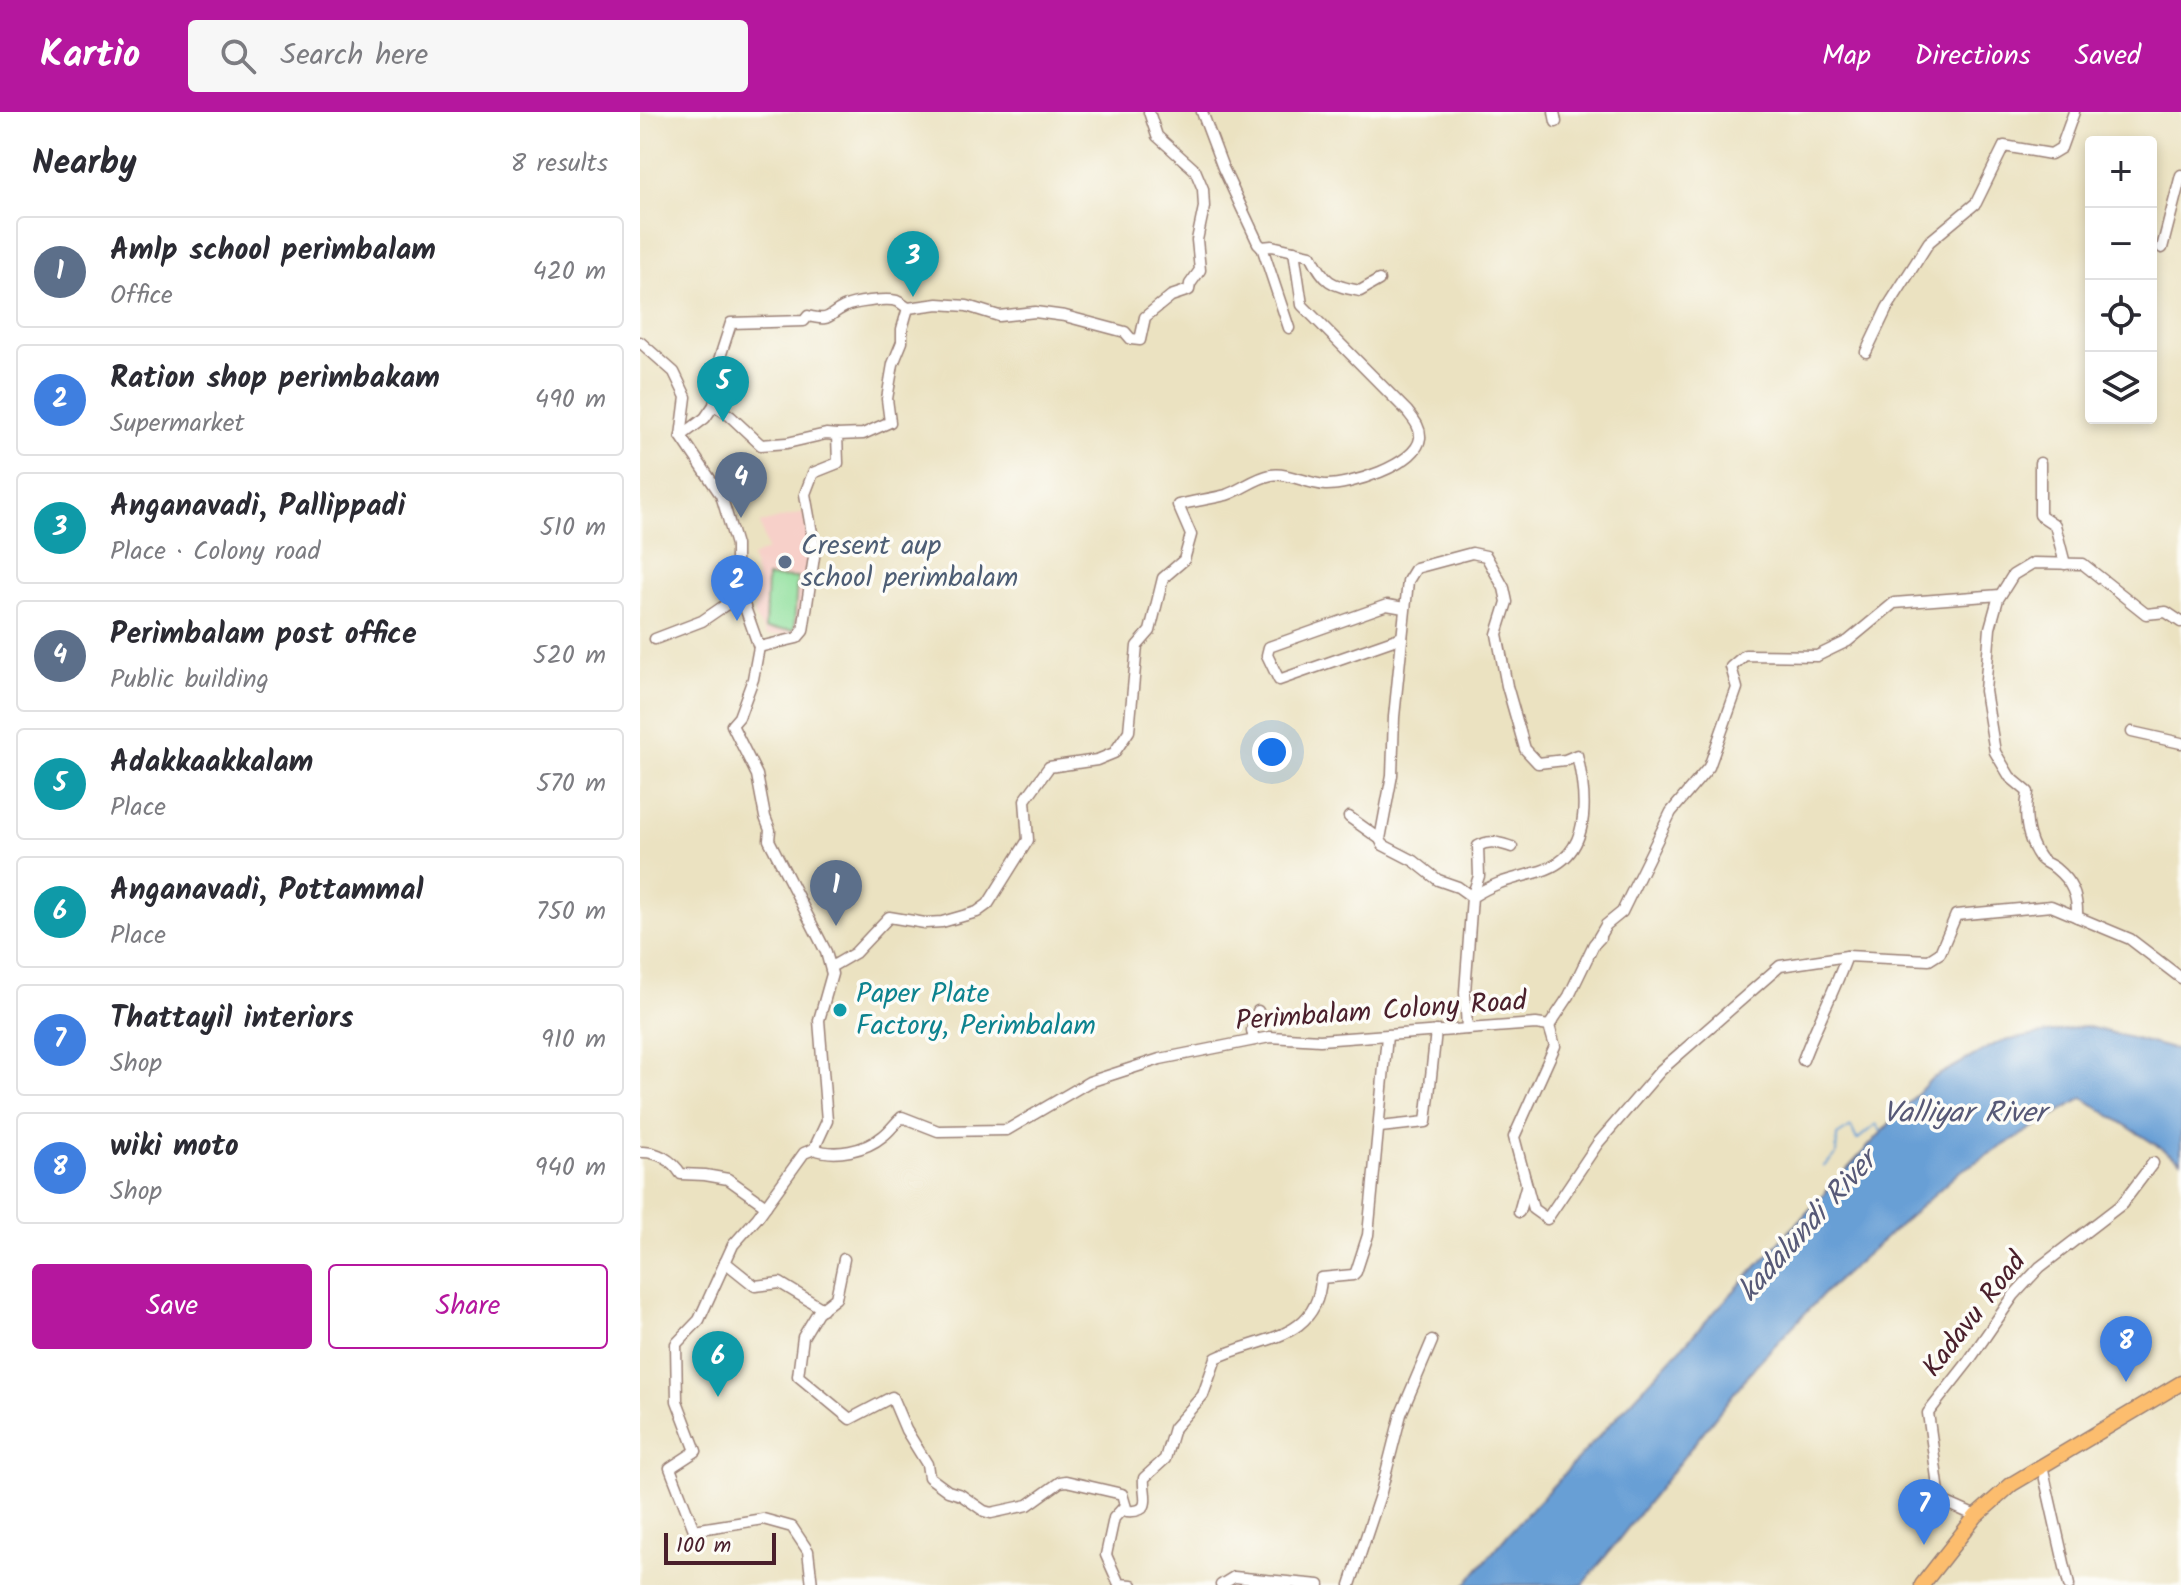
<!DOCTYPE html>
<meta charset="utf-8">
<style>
:root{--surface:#fff;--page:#f7f7f7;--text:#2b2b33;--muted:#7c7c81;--line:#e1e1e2;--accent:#b5179e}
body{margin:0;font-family:Kalam,sans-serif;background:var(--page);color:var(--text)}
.controls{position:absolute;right:24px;top:24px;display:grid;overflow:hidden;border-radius:8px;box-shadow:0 4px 12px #0003}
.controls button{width:72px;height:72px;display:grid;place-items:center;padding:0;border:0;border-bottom:2px solid var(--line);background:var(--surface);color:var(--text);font:40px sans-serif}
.scale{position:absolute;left:24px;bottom:20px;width:112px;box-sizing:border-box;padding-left:8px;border:4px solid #4a1f2b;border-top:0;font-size:22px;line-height:28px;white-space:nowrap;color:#4a1f2b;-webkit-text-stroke:6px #fdfcf7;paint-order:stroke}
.you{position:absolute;left:632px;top:640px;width:28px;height:28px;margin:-20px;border:6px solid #fff;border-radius:50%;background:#1a73e8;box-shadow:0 0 0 12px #1a73e833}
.badge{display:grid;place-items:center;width:52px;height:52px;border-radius:50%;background:var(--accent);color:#fff;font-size:26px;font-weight:700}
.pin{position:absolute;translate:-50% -66px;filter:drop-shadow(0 2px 4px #0008)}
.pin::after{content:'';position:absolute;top:42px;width:28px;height:24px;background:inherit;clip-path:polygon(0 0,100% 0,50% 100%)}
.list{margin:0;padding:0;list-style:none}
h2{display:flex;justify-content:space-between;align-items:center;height:104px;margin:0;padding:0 32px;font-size:34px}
h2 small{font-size:26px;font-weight:400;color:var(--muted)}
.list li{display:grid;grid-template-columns:52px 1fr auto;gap:24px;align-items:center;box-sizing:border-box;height:112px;margin:0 16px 16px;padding:0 16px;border:2px solid var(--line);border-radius:8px}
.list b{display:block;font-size:30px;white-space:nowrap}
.list p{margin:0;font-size:26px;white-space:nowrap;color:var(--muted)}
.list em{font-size:26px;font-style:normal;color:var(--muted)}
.actions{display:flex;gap:16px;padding:24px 32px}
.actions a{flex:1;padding:18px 0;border:2px solid var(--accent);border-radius:8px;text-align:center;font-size:28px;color:var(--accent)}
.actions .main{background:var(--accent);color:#fff}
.icon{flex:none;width:44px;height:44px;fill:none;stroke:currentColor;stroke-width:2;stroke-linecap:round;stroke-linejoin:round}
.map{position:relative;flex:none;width:1541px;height:1473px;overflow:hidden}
header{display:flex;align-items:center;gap:48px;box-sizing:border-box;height:112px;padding:0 40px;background:var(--accent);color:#fff}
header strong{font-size:38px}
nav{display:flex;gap:44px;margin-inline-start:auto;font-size:28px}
.search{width:560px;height:72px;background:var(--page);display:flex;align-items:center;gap:20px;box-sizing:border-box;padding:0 28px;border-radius:8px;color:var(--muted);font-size:30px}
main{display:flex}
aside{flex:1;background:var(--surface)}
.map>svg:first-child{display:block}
.built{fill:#f7d0c9}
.green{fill:#91e09e;stroke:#6e8064;stroke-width:2}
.water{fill:#679fd5;stroke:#585f80;stroke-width:2}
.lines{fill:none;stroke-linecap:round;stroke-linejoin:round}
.stream{stroke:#679fd5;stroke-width:2}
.minor-casing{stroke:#9a8076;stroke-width:13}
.major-casing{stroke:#9a8076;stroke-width:17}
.minor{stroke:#fff;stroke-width:10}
.major{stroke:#fcbd6e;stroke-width:14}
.service-dot{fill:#5c6f8a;stroke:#fdfcf7;stroke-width:3}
.culture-dot{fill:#0f9aa8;stroke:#fdfcf7;stroke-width:3}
.labels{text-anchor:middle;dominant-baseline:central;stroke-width:7;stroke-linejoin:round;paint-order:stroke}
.service-label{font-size:28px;fill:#4e5e75;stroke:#fdfcf7;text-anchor:start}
.culture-label{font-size:28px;fill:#0d838f;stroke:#fdfcf7;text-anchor:start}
.street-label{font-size:28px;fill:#4a1f2b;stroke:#fdfcf7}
.water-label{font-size:30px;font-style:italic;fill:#575977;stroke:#fdfcf7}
</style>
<header>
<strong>Kartio</strong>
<div class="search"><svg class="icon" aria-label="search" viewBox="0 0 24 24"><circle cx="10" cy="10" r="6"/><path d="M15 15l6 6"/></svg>Search here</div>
<nav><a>Map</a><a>Directions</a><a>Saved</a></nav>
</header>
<main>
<aside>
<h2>Nearby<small>8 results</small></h2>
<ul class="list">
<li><span class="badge" style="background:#5c6f8a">1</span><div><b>Amlp school perimbalam</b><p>Office</p></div><em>420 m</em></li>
<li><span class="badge" style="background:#3f7fe0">2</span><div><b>Ration shop perimbakam</b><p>Supermarket</p></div><em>490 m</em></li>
<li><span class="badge" style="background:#0f9aa8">3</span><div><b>Anganavadi, Pallippadi</b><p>Place · Colony road</p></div><em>510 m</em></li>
<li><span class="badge" style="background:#5c6f8a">4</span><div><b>Perimbalam post office</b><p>Public building</p></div><em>520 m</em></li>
<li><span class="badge" style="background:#0f9aa8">5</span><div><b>Adakkaakkalam</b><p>Place</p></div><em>570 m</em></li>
<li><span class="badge" style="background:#0f9aa8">6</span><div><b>Anganavadi, Pottammal</b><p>Place</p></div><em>750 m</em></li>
<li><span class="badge" style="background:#3f7fe0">7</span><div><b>Thattayil interiors</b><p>Shop</p></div><em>910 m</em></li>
<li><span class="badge" style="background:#3f7fe0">8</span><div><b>wiki moto</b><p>Shop</p></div><em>940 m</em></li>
</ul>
<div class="actions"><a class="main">Save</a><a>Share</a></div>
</aside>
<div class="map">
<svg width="1541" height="1473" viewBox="0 0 1541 1473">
<rect width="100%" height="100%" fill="#fdfcf7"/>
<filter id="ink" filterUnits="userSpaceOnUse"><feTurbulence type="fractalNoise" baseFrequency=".0125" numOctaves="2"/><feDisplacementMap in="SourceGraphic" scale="16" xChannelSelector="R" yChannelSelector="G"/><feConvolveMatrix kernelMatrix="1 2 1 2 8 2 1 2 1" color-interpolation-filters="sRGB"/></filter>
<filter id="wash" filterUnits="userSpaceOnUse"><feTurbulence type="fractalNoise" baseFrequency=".006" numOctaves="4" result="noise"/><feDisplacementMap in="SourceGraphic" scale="32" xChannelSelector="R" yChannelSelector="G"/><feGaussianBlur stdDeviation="1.8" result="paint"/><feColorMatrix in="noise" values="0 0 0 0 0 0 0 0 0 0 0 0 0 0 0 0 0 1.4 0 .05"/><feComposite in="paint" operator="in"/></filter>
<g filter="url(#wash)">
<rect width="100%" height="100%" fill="#ebe2c1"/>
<!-- built -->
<path class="built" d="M164 401 172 442 159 521 127 524 114 504 117 471 112 445 127 438 120 411Z"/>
<!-- green -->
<path class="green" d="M127 465 157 466 154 518 125 517Z"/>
<!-- water -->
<path class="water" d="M1445 914 1541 939V1049L1443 986 1319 1060 1185 1180 1116 1253 943 1473H825L870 1420 1291 967 1359 930Z"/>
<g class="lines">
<!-- stream -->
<path class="stream" d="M1184 1054 1196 1043 1197 1024 1211 1015 1217 1028 1236 1012 1241 1019"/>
</g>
</g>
<g filter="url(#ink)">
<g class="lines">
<defs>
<g id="minor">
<path d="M562 0 583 56 618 131 622 135 649 216"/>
<path d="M914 0 916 10"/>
<path d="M622 135 632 134 671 143C685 171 690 173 720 179L739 168"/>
<path d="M1522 136 1541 63"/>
<path d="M268 196 298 192 327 194 359 204 395 200 425 204 485 220 491 227 500 228 505 205 531 184 549 178 550 172 560 158 557 128 564 95 563 77 555 58 517 24 509 0"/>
<path d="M0 230 34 260 46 285 41 324 81 383 96 433V470L119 535 113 567 99 605 92 613 117 663 125 705 130 718 129 728 186 840 192 862 179 908 187 1009 174 1037 164 1041 118 1105 93 1133 59 1208 36 1232 37 1289 56 1339 30 1356 54 1418 123 1407 152 1415 168 1439 172 1473"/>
<path d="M1226 240 1247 196 1289 130 1336 91 1364 34 1411 42 1421 36 1434 0"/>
<path d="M74 293 90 304 121 333 147 331 186 322 197 323"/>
<path d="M41 324 65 306 74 293 79 264V248L91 211 164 209 168 204C192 210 187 203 204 195 213 190 247 186 257 189 258 189 268 196 268 196"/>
<path d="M1400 351V403L1415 413 1425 452"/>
<path d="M762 525 639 568 627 543 629 535 747 493 764 496"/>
<path d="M15 527 62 509 100 483"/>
<path d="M119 535 157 526 163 519 175 438 165 382 173 361 198 351 197 323 223 322 250 310 247 287 253 252 262 230V217L268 196"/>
<path d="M1492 620 1541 631"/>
<path d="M709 705 740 727"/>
<path d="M832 785 839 764 838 734C850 727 859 731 872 735"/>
<path d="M1437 805C1438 784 1432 770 1415 756 1410 752 1404 751 1400 746 1386 726 1384 703 1388 680L1370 665 1355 640 1345 579 1350 516 1358 487 1373 463 1393 451 1443 452 1506 502 1526 500 1541 510"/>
<path d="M956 830 966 813 982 800 1031 700 1069 655 1097 576 1091 555 1105 543 1177 544 1208 529 1254 491 1360 483"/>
<path d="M191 855 215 841 249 805 285 811 302 810 337 800 348 792 388 728 385 688 409 655 457 648 474 641 489 619 497 534 510 519 523 466 544 448 551 423 538 393C553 389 570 387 586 383 601 378 615 366 631 363 647 360 668 372 685 373 708 374 777 353 780 326 781 315 773 307 767 299L662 193 654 139"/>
<path d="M909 914 929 884 954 832 960 826"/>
<path d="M827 917 825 880 832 785 818 775 798 768 774 749 743 733 740 727 752 663 754 605 768 469 776 456 832 441 846 444 864 476 867 490 857 522 867 574 885 637 898 651 925 648 937 643C947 685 953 743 901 759 871 768 860 768 832 785"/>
<path d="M614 928 612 918 618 899"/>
<path d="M1163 948C1176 913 1194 880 1207 844"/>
<path d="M740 1015 786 1010 796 919"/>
<path d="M174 1037C195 1045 225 1039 243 1024 250 1019 255 1011 262 1005L298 1019 367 1018 449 970 520 947 630 925 680 928 896 912 909 914 915 934 874 1025 893 1097 907 1107 958 1031 1021 958 1140 854 1207 844 1289 848 1300 841 1316 803 1411 794 1490 827 1541 866"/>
<path d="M0 1040C17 1039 32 1048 41 1062L65 1063 88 1067 126 1094"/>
<path d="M879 1100 886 1075"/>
<path d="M204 1147 196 1186 178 1200 163 1225 158 1264 210 1307 252 1285 266 1318 287 1352 289 1365 308 1379 321 1383 344 1399 351 1401 388 1393 420 1370 426 1369 482 1382 487 1399C515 1401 502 1381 504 1366L525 1347 534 1316 563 1283 576 1246C619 1225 678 1229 681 1166L713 1163 716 1160 728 1123 747 924"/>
<path d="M85 1150 115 1174 140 1171 183 1197"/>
<path d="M1402 1354 1429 1473"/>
<path d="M485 1394 474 1406 466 1443 479 1472 492 1473"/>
<path d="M1336 1404 1300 1388 1288 1301 1328 1250 1374 1183 1400 1155 1482 1092 1513 1051"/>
<path d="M581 1473 594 1465 679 1473"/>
<path d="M710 1473 741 1380 761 1302 792 1229"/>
</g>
<path id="major" d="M1282 1473 1336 1404 1372 1372 1541 1271"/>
</defs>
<!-- minor casing -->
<use href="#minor" class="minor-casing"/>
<!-- major casing -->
<use href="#major" class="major-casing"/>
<!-- minor -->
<use href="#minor" class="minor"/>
<!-- major -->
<use href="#major" class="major"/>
</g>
</g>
<!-- markers -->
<circle class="service-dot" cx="145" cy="450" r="8"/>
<circle class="culture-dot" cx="200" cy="898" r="8"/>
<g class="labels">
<!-- service labels -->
<g class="service-label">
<text x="161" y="434">Cresent aup<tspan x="161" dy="32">school perimbalam</tspan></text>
</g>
<!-- culture labels -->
<g class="culture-label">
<text x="216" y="882">Paper Plate<tspan x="216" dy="32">Factory, Perimbalam</tspan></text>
</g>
<!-- street labels -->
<g class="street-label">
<text transform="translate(741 900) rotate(-4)">Perimbalam Colony Road</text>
<text transform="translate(1335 1203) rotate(-52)">Kadavu Road</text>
</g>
<!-- water labels -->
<g class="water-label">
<text x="1324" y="1002">Valliyar River</text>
<text transform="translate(1168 1115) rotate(-48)">kadalundi River</text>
</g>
</g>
</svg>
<div class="controls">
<button>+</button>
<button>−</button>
<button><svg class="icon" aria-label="locate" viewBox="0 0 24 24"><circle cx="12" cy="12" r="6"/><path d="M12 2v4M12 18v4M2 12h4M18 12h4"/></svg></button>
<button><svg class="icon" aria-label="layers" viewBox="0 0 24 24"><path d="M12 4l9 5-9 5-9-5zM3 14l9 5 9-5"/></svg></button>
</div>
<div class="scale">100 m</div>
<div class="you"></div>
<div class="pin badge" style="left:196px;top:814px;background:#5c6f8a">1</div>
<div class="pin badge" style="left:97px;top:509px;background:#3f7fe0">2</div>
<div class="pin badge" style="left:273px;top:185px;background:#0f9aa8">3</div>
<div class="pin badge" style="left:101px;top:406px;background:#5c6f8a">4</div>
<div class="pin badge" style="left:83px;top:310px;background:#0f9aa8">5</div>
<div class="pin badge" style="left:78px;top:1285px;background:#0f9aa8">6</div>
<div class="pin badge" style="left:1284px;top:1433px;background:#3f7fe0">7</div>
<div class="pin badge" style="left:1486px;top:1270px;background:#3f7fe0">8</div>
</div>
</main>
